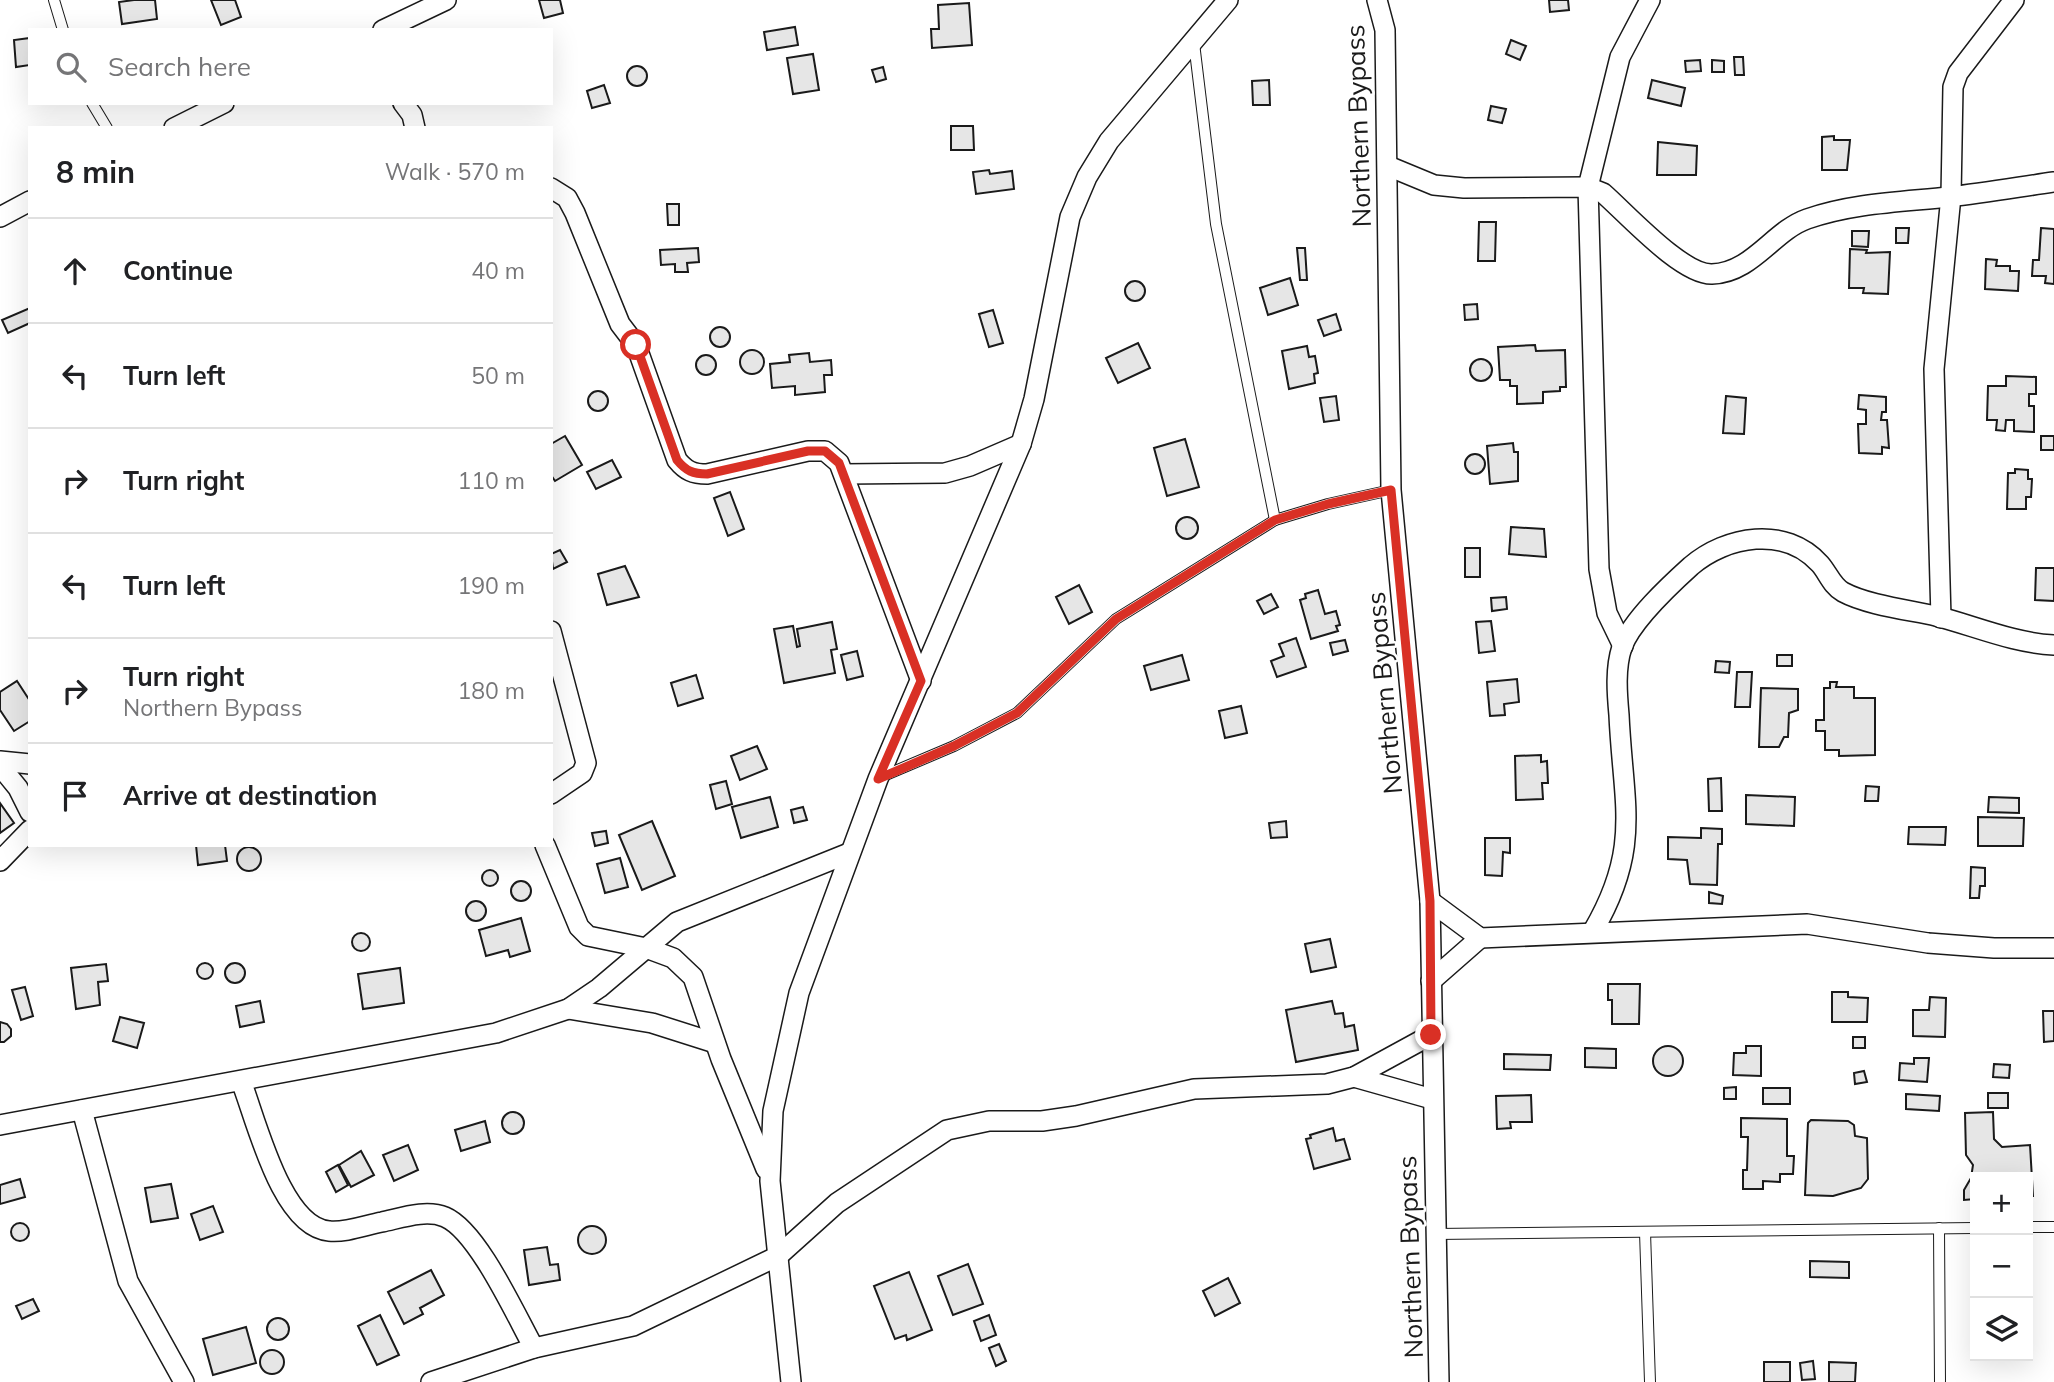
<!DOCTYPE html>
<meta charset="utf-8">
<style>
:root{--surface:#fff;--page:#f2f2f2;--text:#202124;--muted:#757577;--line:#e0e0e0}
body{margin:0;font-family:Mulish,sans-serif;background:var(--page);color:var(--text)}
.controls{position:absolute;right:21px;bottom:21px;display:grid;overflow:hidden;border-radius:0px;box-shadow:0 7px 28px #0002}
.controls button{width:63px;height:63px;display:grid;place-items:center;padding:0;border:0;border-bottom:2px solid var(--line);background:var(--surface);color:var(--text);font:35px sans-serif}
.stop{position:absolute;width:21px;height:21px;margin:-16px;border:5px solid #d93025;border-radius:50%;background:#fff}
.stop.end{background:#d93025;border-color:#fff;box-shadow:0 2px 7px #0008}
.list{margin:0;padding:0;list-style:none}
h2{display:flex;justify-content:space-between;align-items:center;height:91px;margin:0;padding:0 28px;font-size:30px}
h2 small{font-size:23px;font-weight:400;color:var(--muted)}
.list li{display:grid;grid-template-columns:46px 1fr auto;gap:21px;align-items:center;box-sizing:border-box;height:105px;padding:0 28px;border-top:2px solid var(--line)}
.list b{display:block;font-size:26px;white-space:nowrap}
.list p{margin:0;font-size:23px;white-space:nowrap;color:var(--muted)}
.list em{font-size:23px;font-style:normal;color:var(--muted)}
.icon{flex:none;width:38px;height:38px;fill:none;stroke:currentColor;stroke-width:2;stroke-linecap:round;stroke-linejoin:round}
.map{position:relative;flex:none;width:2054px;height:1382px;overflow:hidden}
.search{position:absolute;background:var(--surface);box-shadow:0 7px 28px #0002;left:28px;top:28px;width:525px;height:77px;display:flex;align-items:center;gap:18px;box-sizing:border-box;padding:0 24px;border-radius:0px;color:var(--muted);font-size:26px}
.panel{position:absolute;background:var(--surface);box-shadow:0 7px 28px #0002;left:28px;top:126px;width:525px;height:721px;border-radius:0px}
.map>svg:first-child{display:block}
.building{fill:#e6e6e6;stroke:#1a1a1a;stroke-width:2}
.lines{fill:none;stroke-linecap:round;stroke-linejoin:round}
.lane-casing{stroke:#1a1a1a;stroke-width:12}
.street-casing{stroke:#1a1a1a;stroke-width:22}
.lane{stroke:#fff;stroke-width:10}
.street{stroke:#fff;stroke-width:19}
.route{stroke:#d93025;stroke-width:9}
.labels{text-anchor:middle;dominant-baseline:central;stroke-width:5;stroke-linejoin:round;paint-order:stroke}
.street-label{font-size:26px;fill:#1a1a1a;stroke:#fff}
</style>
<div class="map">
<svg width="2054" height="1382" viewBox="0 0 2054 1382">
<rect width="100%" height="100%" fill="#fff"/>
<!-- building -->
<g class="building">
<path d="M134 0H155L157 19 122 24 119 2Z"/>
<path d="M211 0H235L241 17 221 25Z"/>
<path d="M539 0H560L563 13 544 18Z"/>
<path d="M1549 0H1568L1569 10 1550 12Z"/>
<path d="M969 3 972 45 932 48 931 29H939L938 5Z"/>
<path d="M795 27 798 45 767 50 764 32Z"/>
<path d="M30 38V65L16 67 14 40Z"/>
<path d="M1511 40 1526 46 1520 60 1506 54Z"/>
<path d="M813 54 819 90 793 94 787 58Z"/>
<path d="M1734 57H1743L1744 75H1735Z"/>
<path d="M1700 60 1701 71 1686 72 1685 61Z"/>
<path d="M1712 60 1724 61V72H1712Z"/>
<circle cx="637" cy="76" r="10"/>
<path d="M883 67 886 79 876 82 872 70Z"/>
<path d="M1269 80 1270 105H1253L1252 81Z"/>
<path d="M1652 80 1685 88 1681 106 1648 98Z"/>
<path d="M604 85 610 103 592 108 587 91Z"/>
<path d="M1491 106 1506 109 1502 123 1488 120Z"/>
<path d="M951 126H973L974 150H951Z"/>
<path d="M1834 136V140H1850L1847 170H1822V137Z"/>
<path d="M1658 142 1697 146 1696 175H1657Z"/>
<path d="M989 170 990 174 1012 171 1014 189 976 194 973 172Z"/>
<path d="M667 204H679V225H668Z"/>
<path d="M1479 222H1496L1495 261H1478Z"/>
<path d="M1896 228H1909L1908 243H1896Z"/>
<path d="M2041 228 2054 229V284L2045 283 2046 276H2032L2033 260H2039Z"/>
<path d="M1852 231H1869L1868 247 1852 246Z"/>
<path d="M698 248 699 262 687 263 688 272H675V264L661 265 660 250Z"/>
<path d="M1297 248H1305L1307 280H1300Z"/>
<path d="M1850 249 1867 250 1866 253 1890 252 1888 294 1863 293 1864 288H1849Z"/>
<path d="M1986 259 1997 260 1996 266H2010V271H2019L2018 291 1985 289Z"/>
<path d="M1290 278 1298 305 1268 315 1260 288Z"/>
<circle cx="1135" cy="291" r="10"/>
<path d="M1477 304 1478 319 1465 320 1464 305Z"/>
<path d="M30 308V323L8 333 2 320Z"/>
<path d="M993 310 1003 343 989 347 979 314Z"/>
<path d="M1336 314 1341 330 1324 336 1318 320Z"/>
<circle cx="720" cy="337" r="10"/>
<path d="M1138 343 1150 368 1118 383 1106 358Z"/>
<path d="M1535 345 1536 351 1565 350 1566 387H1560V391L1543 392V403L1517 404V386H1510V380H1500L1498 347Z"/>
<path d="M1307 346 1309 357 1315 356 1318 373 1314 374 1315 383 1289 389 1282 351Z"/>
<circle cx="752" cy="362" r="12"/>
<path d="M809 353 810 362 831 360 832 375H824L825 392 795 395V386L772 388 770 364 790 362 789 355Z"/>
<circle cx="706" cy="365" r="10"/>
<circle cx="1481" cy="370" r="11"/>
<path d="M2006 376 2036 377V394H2029V406H2034V432L2014 431V420H2006L2005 431 1996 430 1997 420H1987L1988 386H2006Z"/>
<circle cx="598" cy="401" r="10"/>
<path d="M1859 395 1886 397V412H1882L1881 420H1887L1889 448 1882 447V454L1859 453 1858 424H1866V410L1858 409Z"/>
<path d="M1336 396 1339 420 1324 422 1320 398Z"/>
<path d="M1726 396 1746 398 1744 434 1723 433Z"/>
<path d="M565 436 582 465 555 481 551 475V444Z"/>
<rect x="2041" y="436" width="13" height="14"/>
<path d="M1185 439 1199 487 1167 496 1154 448Z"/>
<path d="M1513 443 1514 452H1518V481L1490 484 1487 446Z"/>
<circle cx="1475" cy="464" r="10"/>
<path d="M612 460 621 477 596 489 587 472Z"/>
<path d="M2015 469 2028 470V479H2032L2031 497H2026V509H2007L2008 473H2015Z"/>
<path d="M730 492 744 529 728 536 714 498Z"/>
<circle cx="1187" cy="528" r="11"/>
<path d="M1511 527 1544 529 1546 557 1509 554Z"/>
<rect x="1465" y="548" width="15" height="29"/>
<path d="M560 550 567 562 553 569 551 554Z"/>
<path d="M625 566 639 597 607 605 598 574Z"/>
<path d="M2036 568H2054V601L2035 600Z"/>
<path d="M1079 585 1092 612 1069 624 1056 597Z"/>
<path d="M1318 590 1325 614 1336 611 1340 625 1336 626 1338 631 1311 639 1300 600 1306 598 1305 594Z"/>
<path d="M1271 594 1278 607 1264 614 1257 601Z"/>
<path d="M1506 597 1507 609 1492 611 1491 598Z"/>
<path d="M1491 621 1495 651 1479 653 1476 622Z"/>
<path d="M832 622 837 649 831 650 835 673 784 683 774 629 793 626 797 647 800 646 797 629Z"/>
<path d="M1296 638 1306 667 1277 677 1271 661 1284 656 1279 644Z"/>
<path d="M1345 640 1348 651 1333 655 1330 643Z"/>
<path d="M857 651 863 676 847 680 841 655Z"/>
<path d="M1182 655 1189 680 1151 690 1144 666Z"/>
<rect x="1777" y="655" width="15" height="11"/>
<path d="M1716 661 1730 662 1729 673 1715 672Z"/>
<path d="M1737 672H1752L1750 707H1735Z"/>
<path d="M696 675 703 698 678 706 671 683Z"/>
<path d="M1517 679 1519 702 1504 704 1505 715 1490 716 1487 682Z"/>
<path d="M17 681 30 701V721L14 731 0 710V692Z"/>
<path d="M1830 682H1837L1836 687H1854V698H1875V755L1839 756V750H1825V731H1816V720H1824V688H1830Z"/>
<path d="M1761 688 1798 689V710L1789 713 1788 737H1784L1779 747H1759Z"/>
<path d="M1241 706 1247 733 1225 738 1219 711Z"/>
<path d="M757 746 767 769 740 780 731 756Z"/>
<path d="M1541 755V762L1547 761 1548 783H1542L1543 799 1516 800 1515 756Z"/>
<path d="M1721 778 1722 811H1709L1708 779Z"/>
<path d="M726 781 732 804 716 809 710 785Z"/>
<path d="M1866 786 1879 787 1878 801H1865Z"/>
<path d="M1746 795 1795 797 1794 826 1746 824Z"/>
<path d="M770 797 778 827 741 838 732 807Z"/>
<path d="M1989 797 2019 798V813L1988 812Z"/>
<path d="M0 803 14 823 0 833Z"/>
<path d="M803 807 807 820 794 823 791 810Z"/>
<path d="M1978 817 2024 818 2023 846H1978Z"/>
<path d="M652 821 675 876 642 890 619 835Z"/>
<path d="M1286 821 1287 837 1271 838 1269 823Z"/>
<path d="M1909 827H1946L1945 845 1908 844Z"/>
<path d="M1701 828 1722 829V844H1718L1717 885 1690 884 1687 860 1668 859V837L1701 838Z"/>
<path d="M606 831 608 843 595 846 592 833Z"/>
<path d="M1485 838H1510V853L1503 852 1502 876 1485 875Z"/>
<path d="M196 845H225L227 861 198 865Z"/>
<circle cx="249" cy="859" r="12"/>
<path d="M620 858 628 887 605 893 597 864Z"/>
<path d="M1971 867 1985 868V886H1980L1979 898H1970Z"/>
<circle cx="490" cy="878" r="8"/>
<circle cx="521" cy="891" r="10"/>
<path d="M1709 892 1723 896 1722 904 1709 903Z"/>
<circle cx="476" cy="911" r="10"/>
<path d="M521 918 530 951 510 957 508 950 486 956 479 930Z"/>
<circle cx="361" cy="942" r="9"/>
<path d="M1330 939 1336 967 1311 972 1305 944Z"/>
<circle cx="205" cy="971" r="8"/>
<circle cx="235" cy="973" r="10"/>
<path d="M106 964 108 981 98 982 100 1005 76 1009 71 968Z"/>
<path d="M400 968 404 1003 363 1009 358 974Z"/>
<path d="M1608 984H1640L1639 1024H1612V1000H1608Z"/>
<path d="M25 987 33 1016 21 1020 12 990Z"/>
<path d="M1832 992H1848V997L1868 998 1867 1022H1832Z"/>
<path d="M1930 997 1946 998 1945 1037 1913 1036V1010H1929Z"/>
<path d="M260 1001 264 1022 240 1027 236 1006Z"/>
<path d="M1332 1001 1335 1014 1343 1013 1345 1027 1354 1025 1358 1050 1296 1062 1286 1010Z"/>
<path d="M2043 1011H2054V1041L2044 1042Z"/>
<path d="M120 1017 144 1023 137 1048 113 1041Z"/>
<path d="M0 1022 7 1024 11 1029V1036L4 1042H0Z"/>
<rect x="1853" y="1037" width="12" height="11"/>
<circle cx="1668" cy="1061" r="15"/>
<path d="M1746 1046H1761V1076L1733 1075 1734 1053H1746Z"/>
<path d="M1585 1048 1616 1049V1068L1585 1067Z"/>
<path d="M1504 1054 1551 1055 1550 1070 1504 1069Z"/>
<path d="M1914 1058H1929L1927 1082 1899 1080 1900 1063 1914 1064Z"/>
<path d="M1994 1064 2010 1065 2009 1078 1993 1077Z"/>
<path d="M1864 1071 1867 1082 1855 1084 1854 1073Z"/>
<path d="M1736 1087V1099H1724V1088Z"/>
<rect x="1763" y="1088" width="27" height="16"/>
<rect x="1988" y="1093" width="20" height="15"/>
<path d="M1906 1094 1940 1096 1939 1111 1906 1109Z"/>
<path d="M1531 1095 1532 1122H1510L1511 1128 1497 1129 1496 1096Z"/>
<path d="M1993 1112 1994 1139 2002 1147 2030 1145 2033 1196H2028V1177H1975V1199L1964 1200V1190L1971 1178 1973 1165 1966 1155 1965 1113Z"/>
<circle cx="513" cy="1123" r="11"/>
<path d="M1741 1118 1787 1119V1156H1794L1793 1174H1780V1182L1763 1181V1189H1743V1170H1747L1748 1137H1741Z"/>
<path d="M1811 1120 1848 1121 1854 1125 1855 1136 1867 1138 1868 1179 1861 1188 1833 1196 1805 1195 1808 1123Z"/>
<path d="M485 1121 490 1142 461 1151 455 1130Z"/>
<path d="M1333 1128 1336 1141 1344 1139 1350 1159 1314 1169 1306 1139 1311 1138 1310 1135Z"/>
<path d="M408 1145 418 1170 394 1181 383 1155Z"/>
<path d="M361 1151 374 1175 351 1187 339 1165Z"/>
<path d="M338 1165 348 1185 336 1192 326 1172Z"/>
<path d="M20 1179 25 1197 0 1204V1185Z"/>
<path d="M171 1184 178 1218 151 1222 145 1188Z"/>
<path d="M213 1206 223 1232 200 1240 191 1214Z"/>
<circle cx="20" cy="1232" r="9"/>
<circle cx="592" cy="1240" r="14"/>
<path d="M547 1247 550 1265 558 1264 560 1280 529 1285 524 1250Z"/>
<path d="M1810 1261 1849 1262V1278L1810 1277Z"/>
<path d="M968 1264 983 1304 953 1315 938 1276Z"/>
<path d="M431 1270 444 1295 420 1308 423 1314 404 1324 388 1292Z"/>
<path d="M909 1272 932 1330 907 1340 906 1335 895 1339 874 1286Z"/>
<path d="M1228 1278 1240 1303 1215 1316 1203 1291Z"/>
<path d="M33 1299 39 1311 22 1319 16 1306Z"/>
<path d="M380 1315 399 1355 377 1365 358 1326Z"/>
<path d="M989 1315 996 1335 981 1341 974 1321Z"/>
<circle cx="278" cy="1329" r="11"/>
<path d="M246 1327 256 1363 213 1375 203 1339Z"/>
<path d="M999 1344 1006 1361 996 1366 989 1348Z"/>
<circle cx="272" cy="1362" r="12"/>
<path d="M1813 1361 1815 1379 1802 1380 1800 1363Z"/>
<rect x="1764" y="1362" width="26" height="20"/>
<path d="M1829 1362 1856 1363 1855 1382H1829Z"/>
</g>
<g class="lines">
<defs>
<g id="lane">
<path d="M54 0 63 30"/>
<path d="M1194 43 1216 224 1275 520"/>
<path d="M92 103 107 128"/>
<path d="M881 777 954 746 1017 713 1116 619 1275 520 1328 504 1391 490"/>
<path d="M2028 1227H2054"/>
<path d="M1939 1228 1940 1382"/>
<path d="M1645 1232 1650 1382"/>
<path d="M1435 1234 1975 1228"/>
</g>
<g id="street">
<path d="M1377 0 1385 30 1391 490 1430 901 1439 1382"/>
<path d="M383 30 446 0"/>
<path d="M403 103 412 115 415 128"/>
<path d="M174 128 224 103"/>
<path d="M1388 166 1434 185 1464 188 1588 187 1603 193C1627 214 1682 275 1712 274 1752 273 1773 231 1807 219 1853 203 1901 202 1949 197 1984 193 2019 187 2054 182"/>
<path d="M551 188 567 198 575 213 620 324 636 345 677 460C686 471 693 474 707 474L808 451H825L839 463 921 681"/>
<path d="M0 217 30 201"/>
<path d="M844 474 945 473 970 466 1021 444"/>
<path d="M1941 618 1934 369 1951 196 1953 87 1958 73 2014 0"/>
<path d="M551 631 586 763 582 773 551 794"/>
<path d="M1623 646 1607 613 1599 569 1588 187 1620 57 1650 0"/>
<path d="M0 761 30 764"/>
<path d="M0 766 18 788 30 812"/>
<path d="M545 845 579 927 588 936 646 948 673 958 693 977 721 1059 766 1169"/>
<path d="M0 861 30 830"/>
<path d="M1430 901 1480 938 1807 924 1928 943 1994 948H2054"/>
<path d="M1593 931C1642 847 1623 805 1619 715 1617 693 1615 668 1622 647 1632 620 1670 585 1691 566 1726 536 1785 525 1820 564 1828 573 1832 586 1843 592 1867 605 1909 610 1936 616 1975 626 2013 643 2054 645"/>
<path d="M1431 981 1480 938"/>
<path d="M568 1009 652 1023 715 1043"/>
<path d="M1354 1077 1432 1099"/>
<path d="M241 1081C256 1119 281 1227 329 1231 345 1233 366 1225 382 1222 401 1218 426 1209 445 1217 478 1231 516 1316 534 1348"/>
<path d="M82 1110 128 1281 184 1382"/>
<path d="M0 1125 496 1033 568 1009 599 988 677 922 849 853"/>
<path d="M431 1382 534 1348 633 1326 778 1256 837 1203 947 1130 989 1121H1042L1076 1116 1194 1089 1327 1084 1354 1077 1431 1035"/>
<path d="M791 1382 770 1181 773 1111 799 993 878 779 1021 444 1034 399 1070 217 1087 177 1109 141 1228 0"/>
</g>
</defs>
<!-- lane casing -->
<use href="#lane" class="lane-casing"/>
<!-- street casing -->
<use href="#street" class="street-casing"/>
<!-- lane -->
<use href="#lane" class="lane"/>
<!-- street -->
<use href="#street" class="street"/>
</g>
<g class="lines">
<!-- route -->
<path class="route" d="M636 345 677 460C686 471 693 474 707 474L808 451H825L839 463 921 681 878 779 954 746 1017 713 1116 619 1275 520 1328 504 1391 490 1430 901 1431 1035"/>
</g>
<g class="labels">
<!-- street labels -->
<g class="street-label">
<text transform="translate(1358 126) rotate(-92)">Northern Bypass</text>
<text transform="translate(1384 693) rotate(-95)">Northern Bypass</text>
<text transform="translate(1410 1257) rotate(-92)">Northern Bypass</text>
</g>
</g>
</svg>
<div class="controls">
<button>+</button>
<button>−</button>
<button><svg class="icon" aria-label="layers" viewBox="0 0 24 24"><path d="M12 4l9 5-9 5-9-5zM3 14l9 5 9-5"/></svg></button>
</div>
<div class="stop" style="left:636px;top:345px"></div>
<div class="stop end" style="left:1431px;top:1035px"></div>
<div class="search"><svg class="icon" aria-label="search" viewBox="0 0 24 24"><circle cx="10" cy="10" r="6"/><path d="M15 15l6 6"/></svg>Search here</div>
<section class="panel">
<h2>8 min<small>Walk · 570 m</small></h2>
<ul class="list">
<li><svg class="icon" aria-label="ahead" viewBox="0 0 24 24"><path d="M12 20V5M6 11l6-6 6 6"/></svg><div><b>Continue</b></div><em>40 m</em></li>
<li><svg class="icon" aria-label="left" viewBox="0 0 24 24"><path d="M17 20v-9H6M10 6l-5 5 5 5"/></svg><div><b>Turn left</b></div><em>50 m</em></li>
<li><svg class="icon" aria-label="right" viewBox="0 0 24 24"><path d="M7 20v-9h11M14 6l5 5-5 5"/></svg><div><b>Turn right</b></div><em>110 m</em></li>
<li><svg class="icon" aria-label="left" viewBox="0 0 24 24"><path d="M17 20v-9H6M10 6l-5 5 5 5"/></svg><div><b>Turn left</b></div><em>190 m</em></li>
<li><svg class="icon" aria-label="right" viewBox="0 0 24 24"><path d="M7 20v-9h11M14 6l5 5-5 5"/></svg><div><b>Turn right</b><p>Northern Bypass</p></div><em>180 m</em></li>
<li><svg class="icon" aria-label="arrive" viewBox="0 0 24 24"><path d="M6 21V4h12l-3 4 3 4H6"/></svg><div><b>Arrive at destination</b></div></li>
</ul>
</section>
</div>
